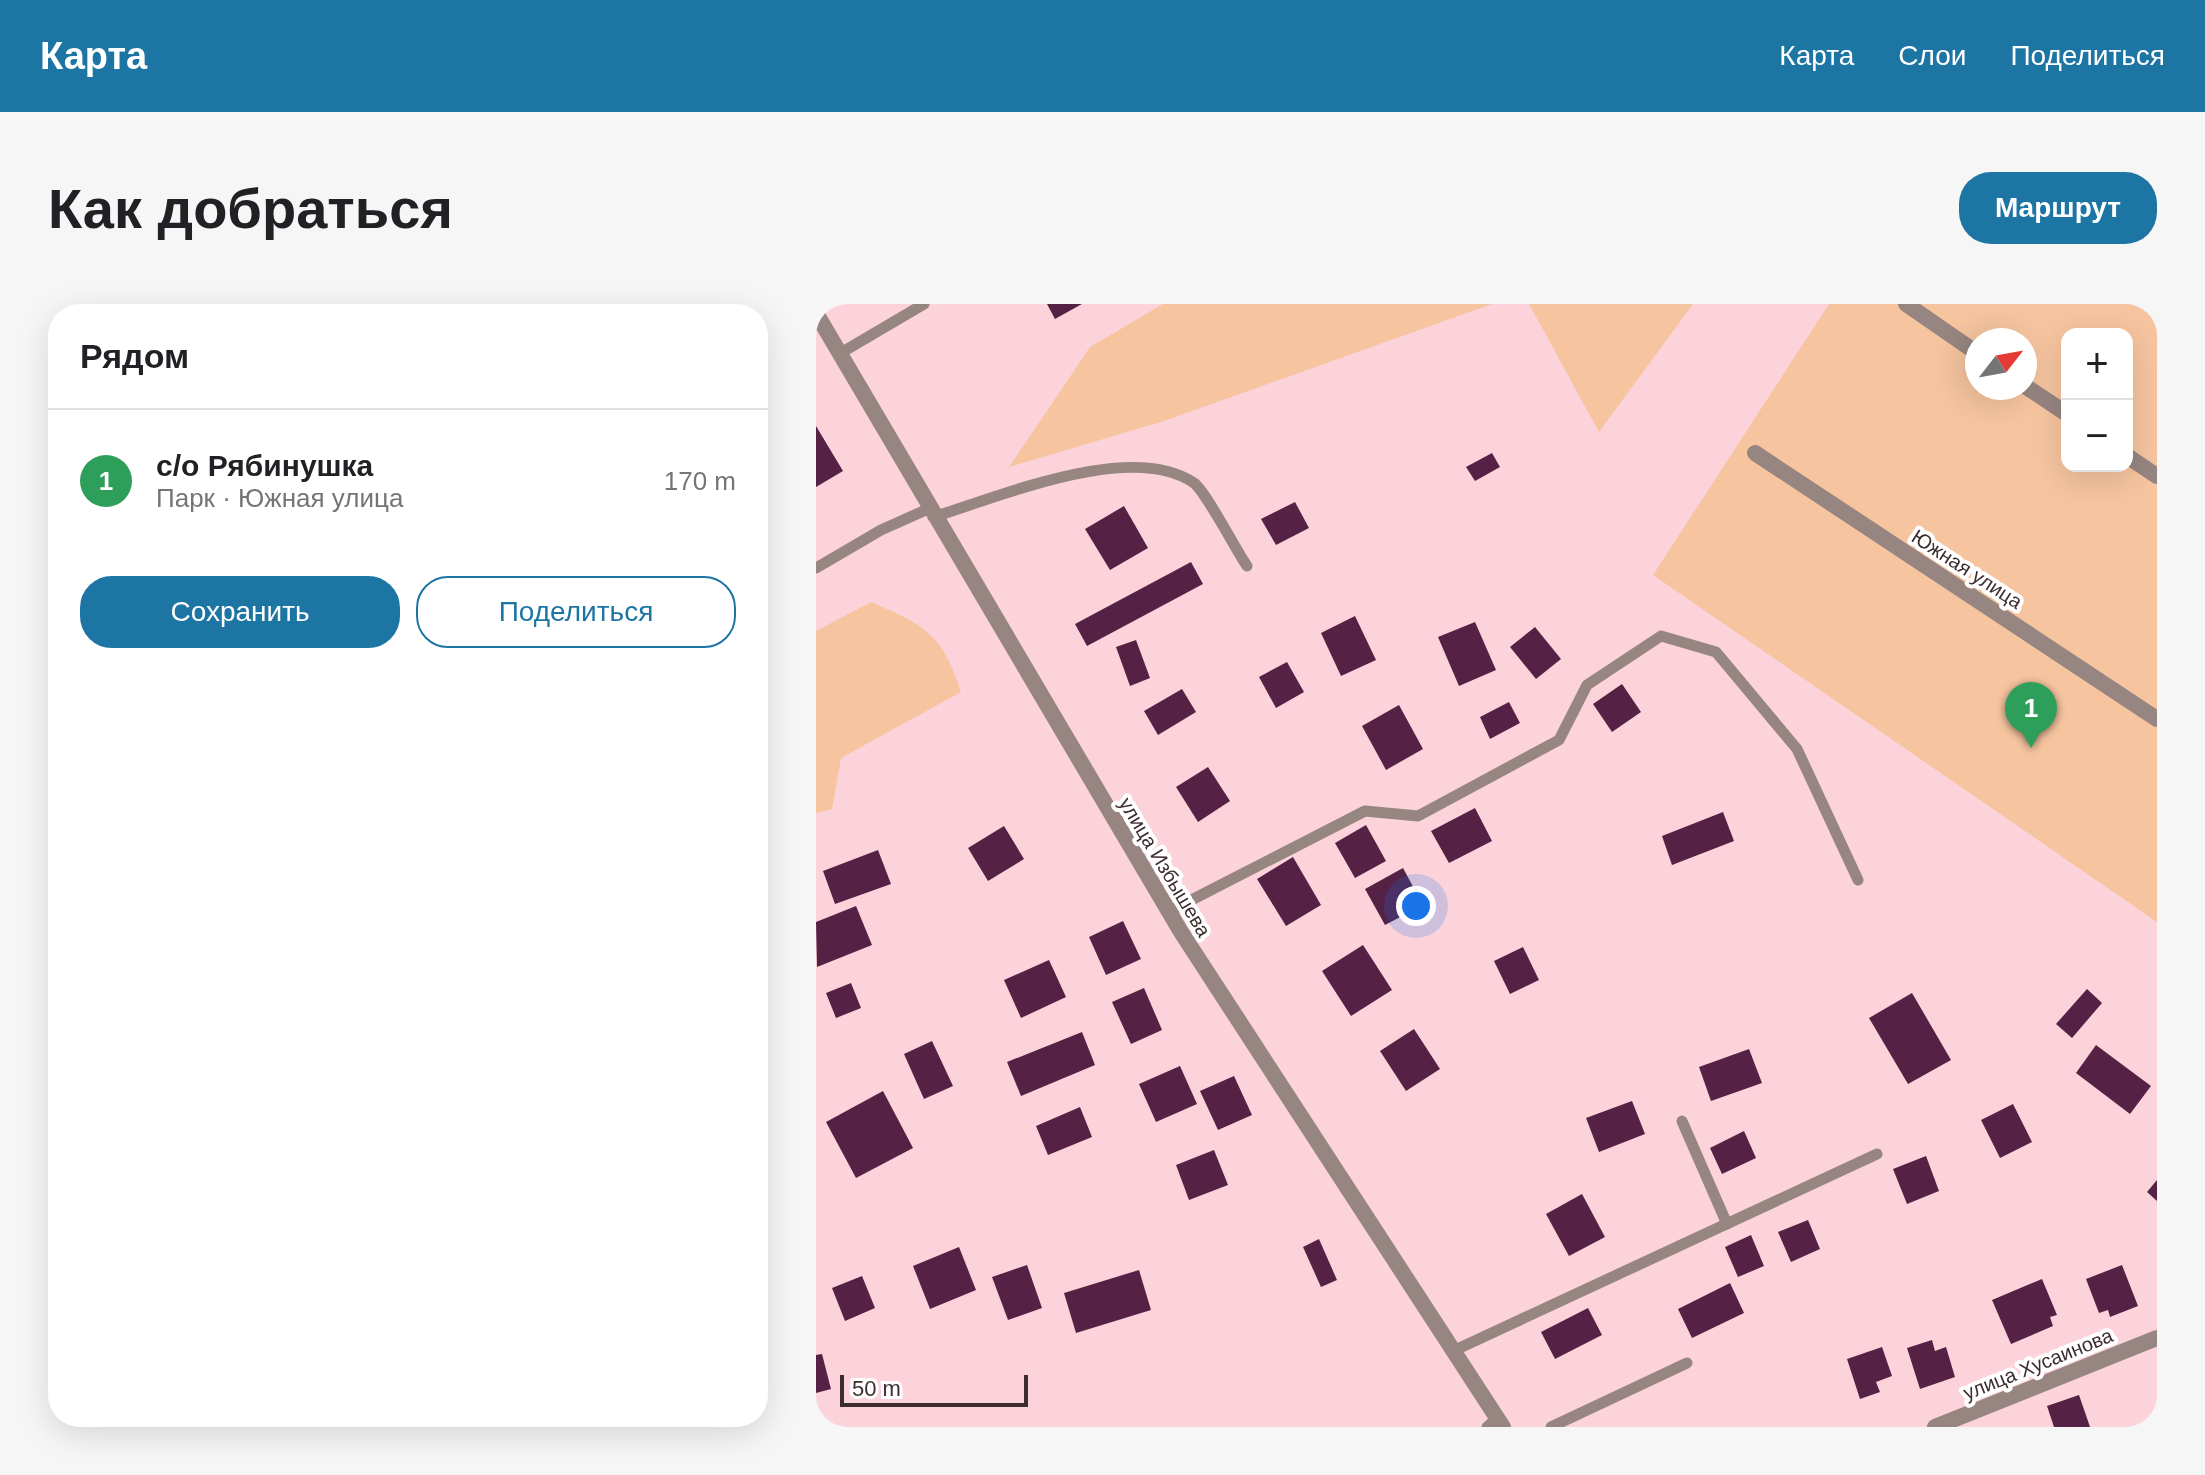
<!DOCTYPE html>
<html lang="ru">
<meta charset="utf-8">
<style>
:root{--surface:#fff;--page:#f6f6f6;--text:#202124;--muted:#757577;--line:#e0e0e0;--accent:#1d75a4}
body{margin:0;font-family:Arial,sans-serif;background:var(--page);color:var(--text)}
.controls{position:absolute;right:24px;top:24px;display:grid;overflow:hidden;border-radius:16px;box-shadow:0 8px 32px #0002}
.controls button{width:72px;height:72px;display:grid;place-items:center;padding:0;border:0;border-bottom:2px solid var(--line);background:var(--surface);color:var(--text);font:40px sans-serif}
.compass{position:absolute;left:1149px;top:24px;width:72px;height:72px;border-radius:50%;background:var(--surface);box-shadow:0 8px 32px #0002;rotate:59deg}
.scale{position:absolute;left:24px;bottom:20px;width:188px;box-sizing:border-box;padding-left:8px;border:4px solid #3d2d30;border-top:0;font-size:22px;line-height:28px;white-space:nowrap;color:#3d2d30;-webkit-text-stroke:6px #fff;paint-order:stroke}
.you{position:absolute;left:600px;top:602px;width:28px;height:28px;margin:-20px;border:6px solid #fff;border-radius:50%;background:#1a73e8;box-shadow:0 0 0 12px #1a73e833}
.badge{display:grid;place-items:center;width:52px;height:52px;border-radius:50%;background:var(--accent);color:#fff;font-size:26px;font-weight:700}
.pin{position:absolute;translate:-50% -66px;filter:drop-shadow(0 2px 4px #0008)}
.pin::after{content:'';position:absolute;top:42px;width:28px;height:24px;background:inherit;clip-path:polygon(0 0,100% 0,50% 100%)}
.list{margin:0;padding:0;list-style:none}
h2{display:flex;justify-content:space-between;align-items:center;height:104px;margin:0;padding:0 32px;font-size:34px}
h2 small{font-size:26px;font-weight:400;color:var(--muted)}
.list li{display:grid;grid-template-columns:52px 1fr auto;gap:24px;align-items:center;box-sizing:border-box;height:144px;padding:0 32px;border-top:2px solid var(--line)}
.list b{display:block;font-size:30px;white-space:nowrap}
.list p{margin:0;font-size:26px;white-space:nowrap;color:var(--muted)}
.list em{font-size:26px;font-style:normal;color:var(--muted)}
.actions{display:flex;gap:16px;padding:24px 32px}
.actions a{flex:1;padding:18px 0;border:2px solid var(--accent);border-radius:32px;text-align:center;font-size:28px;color:var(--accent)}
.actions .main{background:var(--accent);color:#fff}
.map{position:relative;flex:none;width:1341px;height:1123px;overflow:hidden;border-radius:32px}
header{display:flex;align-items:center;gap:48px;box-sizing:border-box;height:112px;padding:0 40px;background:var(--accent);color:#fff}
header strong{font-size:38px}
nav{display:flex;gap:44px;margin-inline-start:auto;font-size:28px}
.intro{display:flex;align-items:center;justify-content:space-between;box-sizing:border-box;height:192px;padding:0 48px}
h1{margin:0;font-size:56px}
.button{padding:20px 36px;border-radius:32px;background:var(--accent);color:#fff;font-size:28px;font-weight:700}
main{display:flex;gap:48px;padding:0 48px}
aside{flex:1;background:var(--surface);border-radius:32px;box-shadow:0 8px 32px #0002}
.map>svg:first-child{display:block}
.green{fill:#f6c49f;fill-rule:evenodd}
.building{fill:#552145}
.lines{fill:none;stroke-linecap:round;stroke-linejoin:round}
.service{stroke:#968581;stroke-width:11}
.minor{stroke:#968581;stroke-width:16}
.labels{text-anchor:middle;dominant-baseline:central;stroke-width:8;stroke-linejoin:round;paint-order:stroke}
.street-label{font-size:20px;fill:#3d2d30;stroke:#fff}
</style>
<header>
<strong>Карта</strong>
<nav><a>Карта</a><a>Слои</a><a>Поделиться</a></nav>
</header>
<div class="intro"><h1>Как добраться</h1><a class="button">Маршрут</a></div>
<main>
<aside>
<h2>Рядом<small></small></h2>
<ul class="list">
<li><span class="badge" style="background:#2e9e5b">1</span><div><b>с/о Рябинушка</b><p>Парк · Южная улица</p></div><em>170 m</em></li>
</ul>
<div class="actions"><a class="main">Сохранить</a><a>Поделиться</a></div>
</aside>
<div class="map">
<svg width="1341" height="1123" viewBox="0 0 1341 1123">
<rect width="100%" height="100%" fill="#fcd3da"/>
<!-- green -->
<g class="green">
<path d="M347 0H676L348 117 193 163 274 43Z"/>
<path d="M713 0H877L783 128Z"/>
<path d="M1013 0H1341V618L837 271ZM1251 30H1311V162H1251ZM1161 36H1209V84H1161Z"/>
<path d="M55 298C108 321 127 330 145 388L25 454 16 505 0 509V327Z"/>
</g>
<!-- building -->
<g class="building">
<path d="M231 0H266L239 15Z"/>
<path d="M0 122 27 167 0 183Z"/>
<path d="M676 149 684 163 659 177 650 163Z"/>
<path d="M479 198 493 224 460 241 445 215Z"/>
<path d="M308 202 332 244 294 266 269 225Z"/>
<path d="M375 258 387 280 271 342 259 320Z"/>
<path d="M539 312 560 356 525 372 505 329Z"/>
<path d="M659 318 680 366 643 382 622 333Z"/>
<path d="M719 323 745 355 720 375 694 343Z"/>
<path d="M320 336 334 374 314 382 300 343Z"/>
<path d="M471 358 488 388 460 404 443 373Z"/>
<path d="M806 380 825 408 796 428 777 400Z"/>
<path d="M366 385 380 408 342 431 328 407Z"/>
<path d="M693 398 704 419 674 435 664 413Z"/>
<path d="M583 401 607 445 570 466 546 422Z"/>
<path d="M392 463 414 497 382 518 360 483Z"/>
<path d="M659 504 676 537 633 559 615 527Z"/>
<path d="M907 508 918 537 856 561 846 532Z"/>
<path d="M550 521 570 557 539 574 519 539Z"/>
<path d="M188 522 208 555 172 577 152 544Z"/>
<path d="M62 546 75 580 19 600 7 567Z"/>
<path d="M477 553 505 601 470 622 441 575Z"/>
<path d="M587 564 607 601 569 621 549 585Z"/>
<path d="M40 602 56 641 1 663 0 618Z"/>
<path d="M307 617 325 655 290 671 273 633Z"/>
<path d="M547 641 576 686 535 712 506 667Z"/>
<path d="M707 643 723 676 694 690 678 657Z"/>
<path d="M233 656 250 693 205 714 188 676Z"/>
<path d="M35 679 45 704 20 714 10 689Z"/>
<path d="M328 684 346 726 315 740 296 698Z"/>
<path d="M1271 685 1286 699 1256 734 1240 720Z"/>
<path d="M1096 689 1135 756 1092 780 1053 714Z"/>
<path d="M598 725 624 765 590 787 564 747Z"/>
<path d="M266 728 279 761 205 792 191 758Z"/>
<path d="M116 737 137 782 108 795 88 750Z"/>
<path d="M1280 741 1335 782 1314 810 1260 769Z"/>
<path d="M933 745 946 779 895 797 883 763Z"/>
<path d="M364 762 381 800 340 818 323 780Z"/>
<path d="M418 772 436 811 402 826 384 787Z"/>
<path d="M67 787 97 844 40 874 10 818Z"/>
<path d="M816 797 829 830 783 848 770 814Z"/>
<path d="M1197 800 1216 838 1184 854 1165 816Z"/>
<path d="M264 803 276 833 232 851 220 822Z"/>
<path d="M928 827 940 854 906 870 894 844Z"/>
<path d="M398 846 412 881 373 896 360 861Z"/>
<path d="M1110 852 1123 887 1091 900 1077 865Z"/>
<path d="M1341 876V897L1331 888Z"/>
<path d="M766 890 789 933 753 952 730 910Z"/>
<path d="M992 916 1004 945 975 958 962 928Z"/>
<path d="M935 931 948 962 922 973 909 943Z"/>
<path d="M503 935 521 976 505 983 487 943Z"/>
<path d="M143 943 160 986 114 1005 97 962Z"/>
<path d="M211 961 226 1004 192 1016 176 973Z"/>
<path d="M1306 961 1322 1002 1294 1013 1292 1006 1283 1009 1270 975Z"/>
<path d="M323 966 335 1006 260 1029 248 989Z"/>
<path d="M46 972 59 1004 29 1017 16 984Z"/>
<path d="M1226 975 1241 1011 1234 1013 1237 1022 1195 1040 1176 996Z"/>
<path d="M914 979 928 1009 876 1034 862 1005Z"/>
<path d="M772 1004 786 1031 739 1055 725 1028Z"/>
<path d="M1116 1036 1119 1047 1130 1043 1139 1073 1104 1085 1091 1044Z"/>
<path d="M1066 1043 1076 1072 1060 1078 1064 1088 1044 1095 1031 1055Z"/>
<path d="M6 1050 15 1085 0 1089V1051Z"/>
<path d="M1263 1091 1274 1123H1238L1231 1102Z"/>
</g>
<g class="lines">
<!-- service -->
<g class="service">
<path d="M23 50 108 0"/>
<path d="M117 213C183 193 316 136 378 179 390 188 420 246 431 262"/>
<path d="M0 264 65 226 112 205"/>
<path d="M352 608 549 507 602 512 743 436 771 381 845 332 900 348 981 445 1042 576"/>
<path d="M866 817 911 920"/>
<path d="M637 1047 1061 850"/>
<path d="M671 1123 681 1114"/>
<path d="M735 1123 871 1059"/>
</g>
<!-- minor -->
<g class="minor">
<path d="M1090 0 1161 49"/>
<path d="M0 9 365 628 687 1123"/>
<path d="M1209 82 1251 110"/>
<path d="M939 149 1341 415"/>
<path d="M1311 152 1341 172"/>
<path d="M1119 1123 1341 1034"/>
</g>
</g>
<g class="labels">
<!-- street labels -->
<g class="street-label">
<text transform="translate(1151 265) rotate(33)">Южная улица</text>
<text transform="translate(349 563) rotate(59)">улица Избышева</text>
<text transform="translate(1222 1060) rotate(-22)">улица Хусаинова</text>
</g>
</g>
</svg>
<div class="controls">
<button>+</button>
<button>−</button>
</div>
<svg class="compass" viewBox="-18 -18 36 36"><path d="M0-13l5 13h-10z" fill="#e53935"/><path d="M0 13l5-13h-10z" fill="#757577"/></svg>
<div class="scale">50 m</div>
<div class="you"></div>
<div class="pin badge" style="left:1215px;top:444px;background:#2e9e5b">1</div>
</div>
</main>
